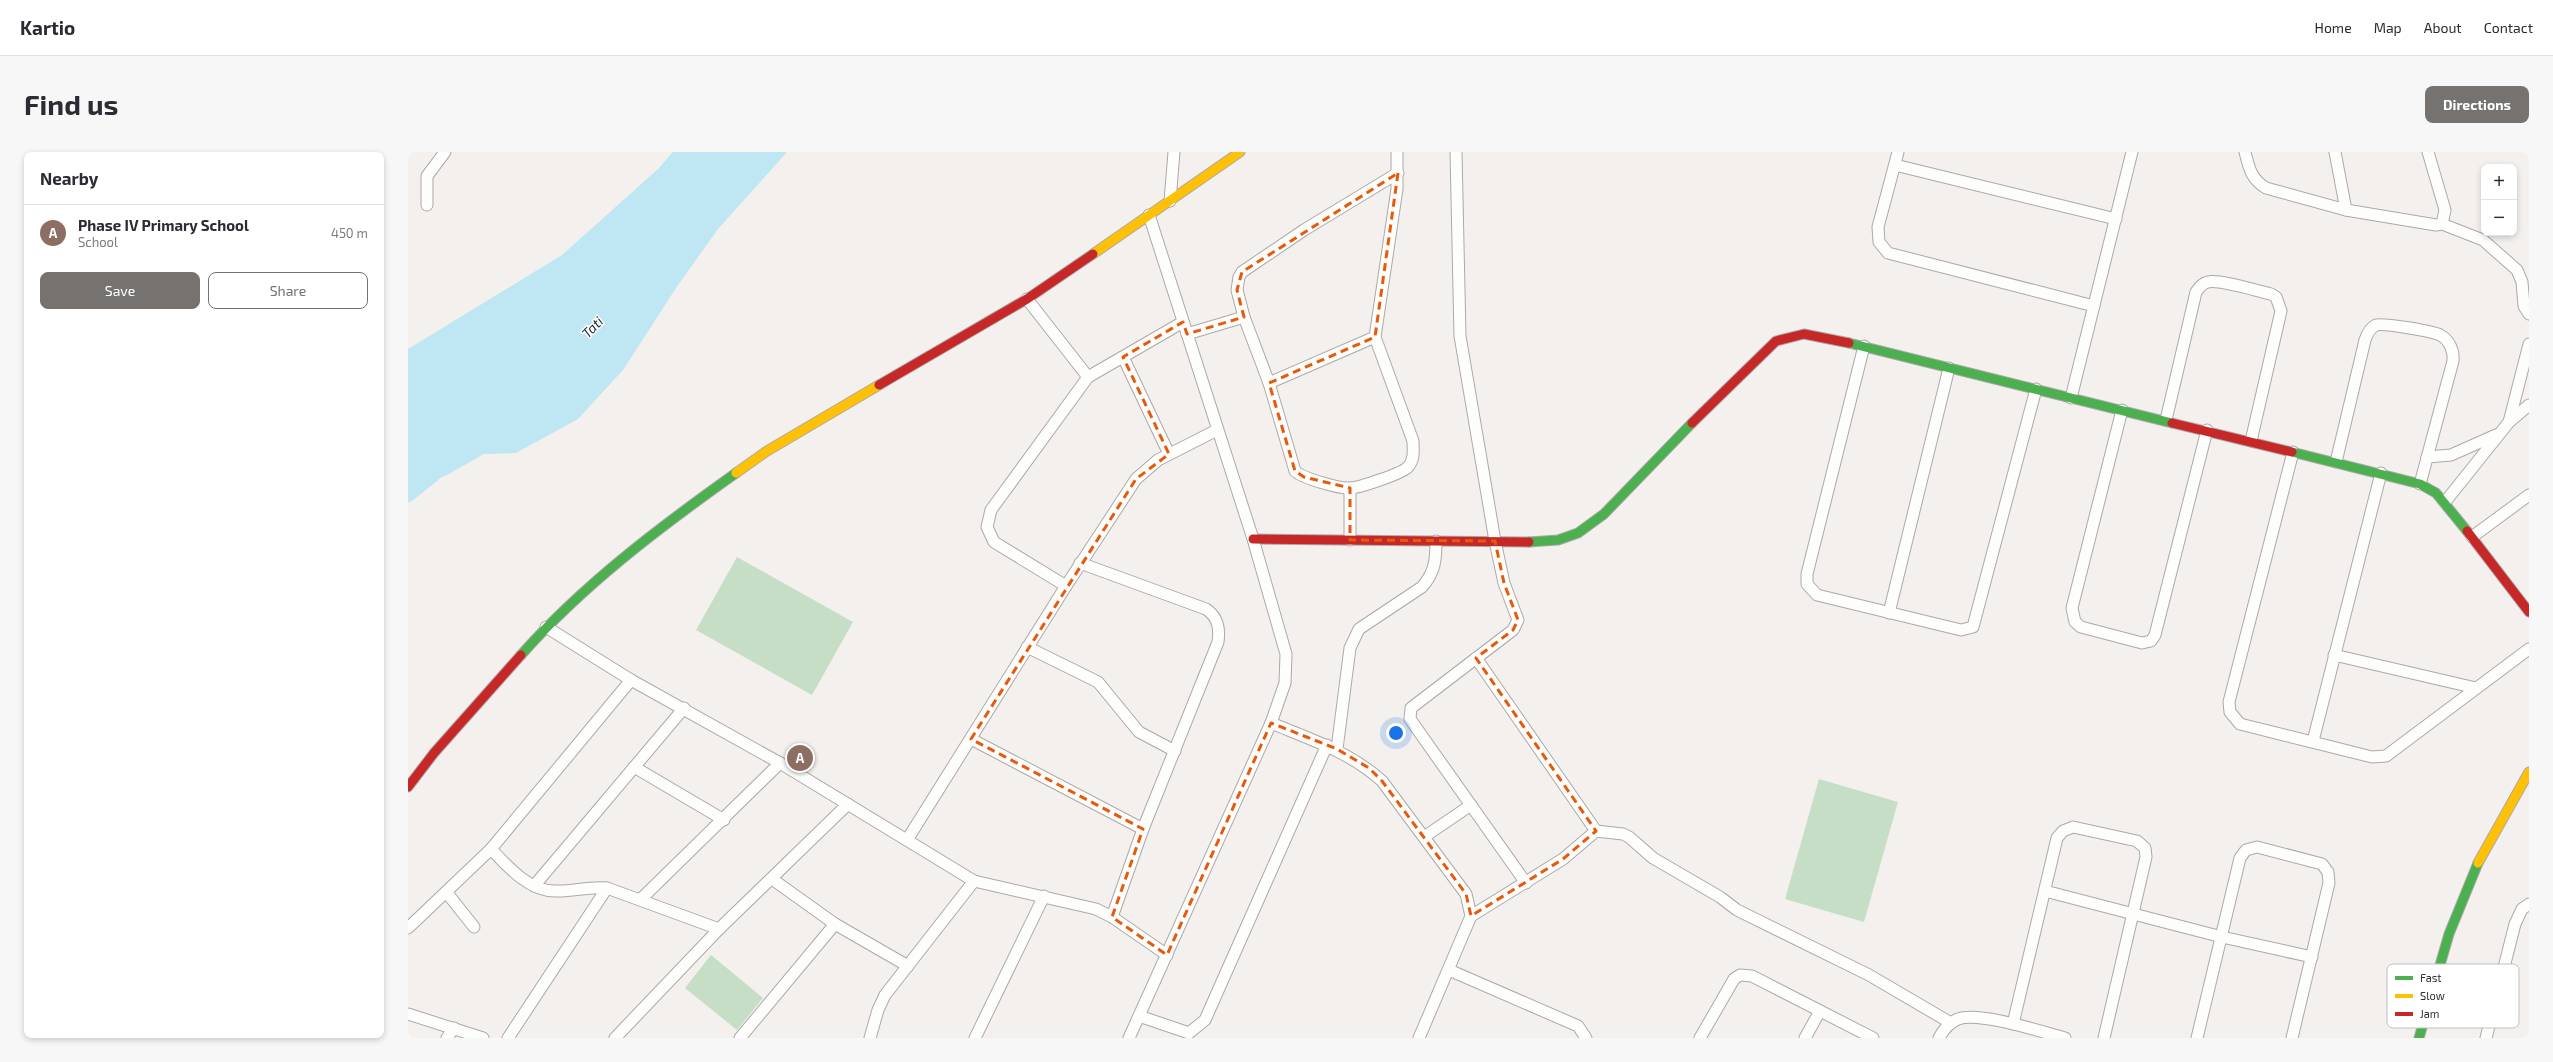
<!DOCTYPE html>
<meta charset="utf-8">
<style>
:root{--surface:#fff;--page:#f7f7f7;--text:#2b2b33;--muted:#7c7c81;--line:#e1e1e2;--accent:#757270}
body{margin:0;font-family:"Exo 2",sans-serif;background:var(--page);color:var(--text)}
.controls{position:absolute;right:12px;top:12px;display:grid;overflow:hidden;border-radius:8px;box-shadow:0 2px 6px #0003}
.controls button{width:36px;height:36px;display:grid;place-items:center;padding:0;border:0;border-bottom:1px solid var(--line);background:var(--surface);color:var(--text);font:20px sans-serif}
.you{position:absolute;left:988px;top:581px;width:14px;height:14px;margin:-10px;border:3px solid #fff;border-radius:50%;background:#1a73e8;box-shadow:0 0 0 6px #1a73e833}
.badge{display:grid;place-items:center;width:26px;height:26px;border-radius:50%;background:var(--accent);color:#fff;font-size:13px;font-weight:700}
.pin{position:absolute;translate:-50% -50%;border:2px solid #fff;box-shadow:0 1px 4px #0006}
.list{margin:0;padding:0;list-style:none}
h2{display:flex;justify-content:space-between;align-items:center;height:52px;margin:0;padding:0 16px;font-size:17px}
h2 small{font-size:13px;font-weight:400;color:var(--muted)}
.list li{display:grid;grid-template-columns:26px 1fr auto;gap:12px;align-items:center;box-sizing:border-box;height:56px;padding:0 16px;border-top:1px solid var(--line)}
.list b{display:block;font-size:15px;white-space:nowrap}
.list p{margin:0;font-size:13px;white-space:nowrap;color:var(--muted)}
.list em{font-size:13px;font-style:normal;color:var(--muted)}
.actions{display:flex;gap:8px;padding:12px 16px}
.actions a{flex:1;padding:9px 0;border:1px solid var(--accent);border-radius:8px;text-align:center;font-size:14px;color:var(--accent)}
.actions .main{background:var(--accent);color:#fff}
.map{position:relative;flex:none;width:2121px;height:886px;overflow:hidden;border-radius:8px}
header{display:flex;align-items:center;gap:24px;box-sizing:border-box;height:56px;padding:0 20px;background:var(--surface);border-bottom:1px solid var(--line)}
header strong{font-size:19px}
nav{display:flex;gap:22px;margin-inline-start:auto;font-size:14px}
.intro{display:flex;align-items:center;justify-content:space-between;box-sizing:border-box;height:96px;padding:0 24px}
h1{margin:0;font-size:28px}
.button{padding:10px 18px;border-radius:8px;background:var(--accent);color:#fff;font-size:14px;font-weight:700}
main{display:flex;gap:24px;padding:0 24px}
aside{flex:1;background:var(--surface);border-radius:8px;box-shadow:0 2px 6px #0003}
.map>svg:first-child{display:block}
.green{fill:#c6dec5}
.water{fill:#bfe6f3}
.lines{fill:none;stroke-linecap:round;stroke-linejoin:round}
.river{stroke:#bfe6f3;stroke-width:16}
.street-casing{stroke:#aca9a8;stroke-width:13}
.fast-casing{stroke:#aca9a8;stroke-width:11}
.slow-casing{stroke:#aca9a8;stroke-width:11}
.jam-casing{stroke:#aca9a8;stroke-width:11}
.street{stroke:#fdfdfc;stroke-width:11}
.fast{stroke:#4caf50;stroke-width:9}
.slow{stroke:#ffc107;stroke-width:9}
.jam{stroke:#c62828;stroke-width:9}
.marked{fill:none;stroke:#e8590c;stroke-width:3;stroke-dasharray:8 5;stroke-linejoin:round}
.labels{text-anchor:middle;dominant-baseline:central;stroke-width:3;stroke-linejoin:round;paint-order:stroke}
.water-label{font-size:14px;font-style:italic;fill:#1a2e34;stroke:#fff}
.key{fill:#fff;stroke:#c1c0c0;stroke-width:1}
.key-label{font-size:11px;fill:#312e2c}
</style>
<header>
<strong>Kartio</strong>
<nav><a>Home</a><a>Map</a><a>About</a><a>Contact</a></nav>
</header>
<div class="intro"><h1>Find us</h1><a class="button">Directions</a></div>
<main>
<aside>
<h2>Nearby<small></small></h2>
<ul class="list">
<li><span class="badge" style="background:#8d6e63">A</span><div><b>Phase IV Primary School</b><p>School</p></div><em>450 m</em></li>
</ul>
<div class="actions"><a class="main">Save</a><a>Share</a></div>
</aside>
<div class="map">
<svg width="2121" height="886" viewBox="0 0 2121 886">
<rect width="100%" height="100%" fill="#f4f0ee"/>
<!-- green -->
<g class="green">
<path d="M329 405 445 470 404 543 288 478Z"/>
<path d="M1411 627 1490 650 1456 770 1377 747Z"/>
<path d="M303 803 355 846 329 878 277 836Z"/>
</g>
<!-- water -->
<path class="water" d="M265 0H379L310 77 268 136 215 218 170 267 108 301 76 302 39 323 0 339V197L154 103 250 17Z"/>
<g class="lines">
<!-- river -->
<path class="river" d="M0 342 25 322"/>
<defs>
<g id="street">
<path d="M989 0V37L967 185 1005 289C1005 298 1007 307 1000 315 995 321 951 336 942 336 932 337 894 326 887 319L861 231 836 165 829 138 831 125 834 120 896 78 990 21"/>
<path d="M1048 0 1052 184 1087 389 1096 431 1110 468 1105 478 1003 556 1002 567 1118 731"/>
<path d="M1490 0 1470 75 1471 90 1480 101 1686 154"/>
<path d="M1837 0C1841 16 1843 27 1858 36L1938 58 2028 73 2034 72 2037 58 2020 0"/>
<path d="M1927 0 1938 58"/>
<path d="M1487 13 1708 67"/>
<path d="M762 49 766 0"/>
<path d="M19 53V24L37 0"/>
<path d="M2034 72 2075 88 2109 118 2114 130 2116 154 2121 162"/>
<path d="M619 147 680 225"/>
<path d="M779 182 836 165"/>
<path d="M1456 194 1399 422V432L1409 443 1553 478 1565 475 1628 237"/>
<path d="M715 205 761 302"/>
<path d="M861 231 967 185"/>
<path d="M1663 246 1724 0"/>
<path d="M1714 258 1664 456 1667 470 1673 475 1734 491 1743 489 1747 483 1799 278"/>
<path d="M1758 268 1788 140C1791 136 1794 131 1800 130 1811 127 1849 139 1863 142L1868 145 1873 159 1843 289"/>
<path d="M2101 270 2121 192"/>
<path d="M1885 300 1821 550 1822 560 1832 572 1964 605 1978 604 2121 497"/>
<path d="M2019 305 2043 303 2088 283"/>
<path d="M1928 310 1957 188C1959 182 1962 176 1968 173 1975 171 2025 179 2032 183 2042 188 2046 200 2045 209L2012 332"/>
<path d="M2037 350 2101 270 2121 253"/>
<path d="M2064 385 2121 343"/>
<path d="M942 388V336"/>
<path d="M672 411 798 457C810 465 812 476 810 490L735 677 704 765"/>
<path d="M658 434 586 390 579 375 583 358 680 225 775 170"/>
<path d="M1481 461 1541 216"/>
<path d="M138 475 223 528 372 611 566 729 688 757 704 765 759 803"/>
<path d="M619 495 690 530 731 580 767 599"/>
<path d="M1926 503 2068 536"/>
<path d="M1068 506 1188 679"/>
<path d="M863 571C902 587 942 600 974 629L1058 742 1063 764 1011 886"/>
<path d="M563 587 735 677"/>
<path d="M1905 589 1973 321"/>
<path d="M929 597 942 496 951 477 1014 435C1027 420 1028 408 1028 389"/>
<path d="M226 615 316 668"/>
<path d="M1016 685 1063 653"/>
<path d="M499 688 658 434 728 327 750 308 809 278"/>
<path d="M83 697C100 715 121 739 147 739 164 740 181 734 199 736L311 777"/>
<path d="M364 727 427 772 500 814"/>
<path d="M126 734 276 556"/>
<path d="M1637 739 1814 785 1904 805"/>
<path d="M39 741 66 775"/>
<path d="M233 747 372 611"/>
<path d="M1063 764 1155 707 1188 679 1215 682 1221 685 1245 706 1312 745 1329 758 1461 823 1543 871"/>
<path d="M0 776 83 697 223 528"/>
<path d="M1041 818 1170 874 1178 886"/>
<path d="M0 862 75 886"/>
<path d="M731 864 781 881 797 868 919 593"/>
<path d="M1605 872 1649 686 1655 679 1665 675 1729 689 1737 696 1738 705 1696 886"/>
<path d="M39 886 46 876"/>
<path d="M100 886 199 736"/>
<path d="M207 886 311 777 440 652"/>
<path d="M332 886 427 772"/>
<path d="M462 886 470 858 477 843 566 729"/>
<path d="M567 886 636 744"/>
<path d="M721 886 863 571 877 531 878 502 845 387 741 63"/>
<path d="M1292 886 1326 827 1332 823 1344 824 1465 886"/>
<path d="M1397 886 1412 859"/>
<path d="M1531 886C1535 878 1541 871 1550 867 1571 859 1634 880 1657 886"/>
<path d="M1789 886 1832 706 1838 698 1849 695 1914 712 1920 720 1921 731 1884 886"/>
<path d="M2078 886 2107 772 2114 757 2121 752"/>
</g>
<g id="fast">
<path d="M1441 191 1764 271"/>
<path d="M1884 300 2012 332 2028 341 2059 379"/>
<path d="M1121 390 1150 388 1170 381 1196 362 1284 271"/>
<path d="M113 503C175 433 252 375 328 321"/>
<path d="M2011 886 2041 782 2070 711"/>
</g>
<g id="slow">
<path d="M685 102 832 0"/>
<path d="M328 321 359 299 471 233"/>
<path d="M2070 711 2121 620"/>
</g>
<g id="jam">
<path d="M471 233 619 147 685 102"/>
<path d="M1284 271 1368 189 1396 182 1441 191"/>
<path d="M1764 271 1884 300"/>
<path d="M2059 379 2121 460"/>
<path d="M845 387 1121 390"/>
<path d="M0 635 26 601 113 503"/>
</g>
</defs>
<!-- street casing -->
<use href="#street" class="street-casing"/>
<!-- fast casing -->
<use href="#fast" class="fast-casing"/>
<!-- slow casing -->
<use href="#slow" class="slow-casing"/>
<!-- jam casing -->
<use href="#jam" class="jam-casing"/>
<!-- street -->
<use href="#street" class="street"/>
<!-- fast -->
<use href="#fast" class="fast"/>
<!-- slow -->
<use href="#slow" class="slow"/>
<!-- jam -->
<use href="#jam" class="jam"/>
</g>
<!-- marked area -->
<path class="marked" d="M990 21 967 185 861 231 887 319 896 325 942 336V388L1087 389 1096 431 1110 468 1105 478 1068 506 1188 679 1155 707 1063 764 1058 742 974 629 961 616 929 597 863 571 759 803 704 765 735 677 563 587 728 327 761 302 715 205 775 170 779 182 836 165 829 138 834 120Z"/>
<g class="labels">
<!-- water labels -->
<g class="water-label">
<text transform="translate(184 175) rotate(-45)">Tati</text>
</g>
</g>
<!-- legend -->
<rect x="1979" y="812" width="132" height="64" rx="6" class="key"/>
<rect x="1987" y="824" width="18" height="4" fill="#4caf50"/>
<rect x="1987" y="842" width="18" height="4" fill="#ffc107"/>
<rect x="1987" y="860" width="18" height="4" fill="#c62828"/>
<g class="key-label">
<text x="2012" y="830">Fast</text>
<text x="2012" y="848">Slow</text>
<text x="2012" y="866">Jam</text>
</g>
</svg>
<div class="controls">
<button>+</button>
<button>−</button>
</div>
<div class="you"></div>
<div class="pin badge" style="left:392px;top:606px;background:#8d6e63">A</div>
</div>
</main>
